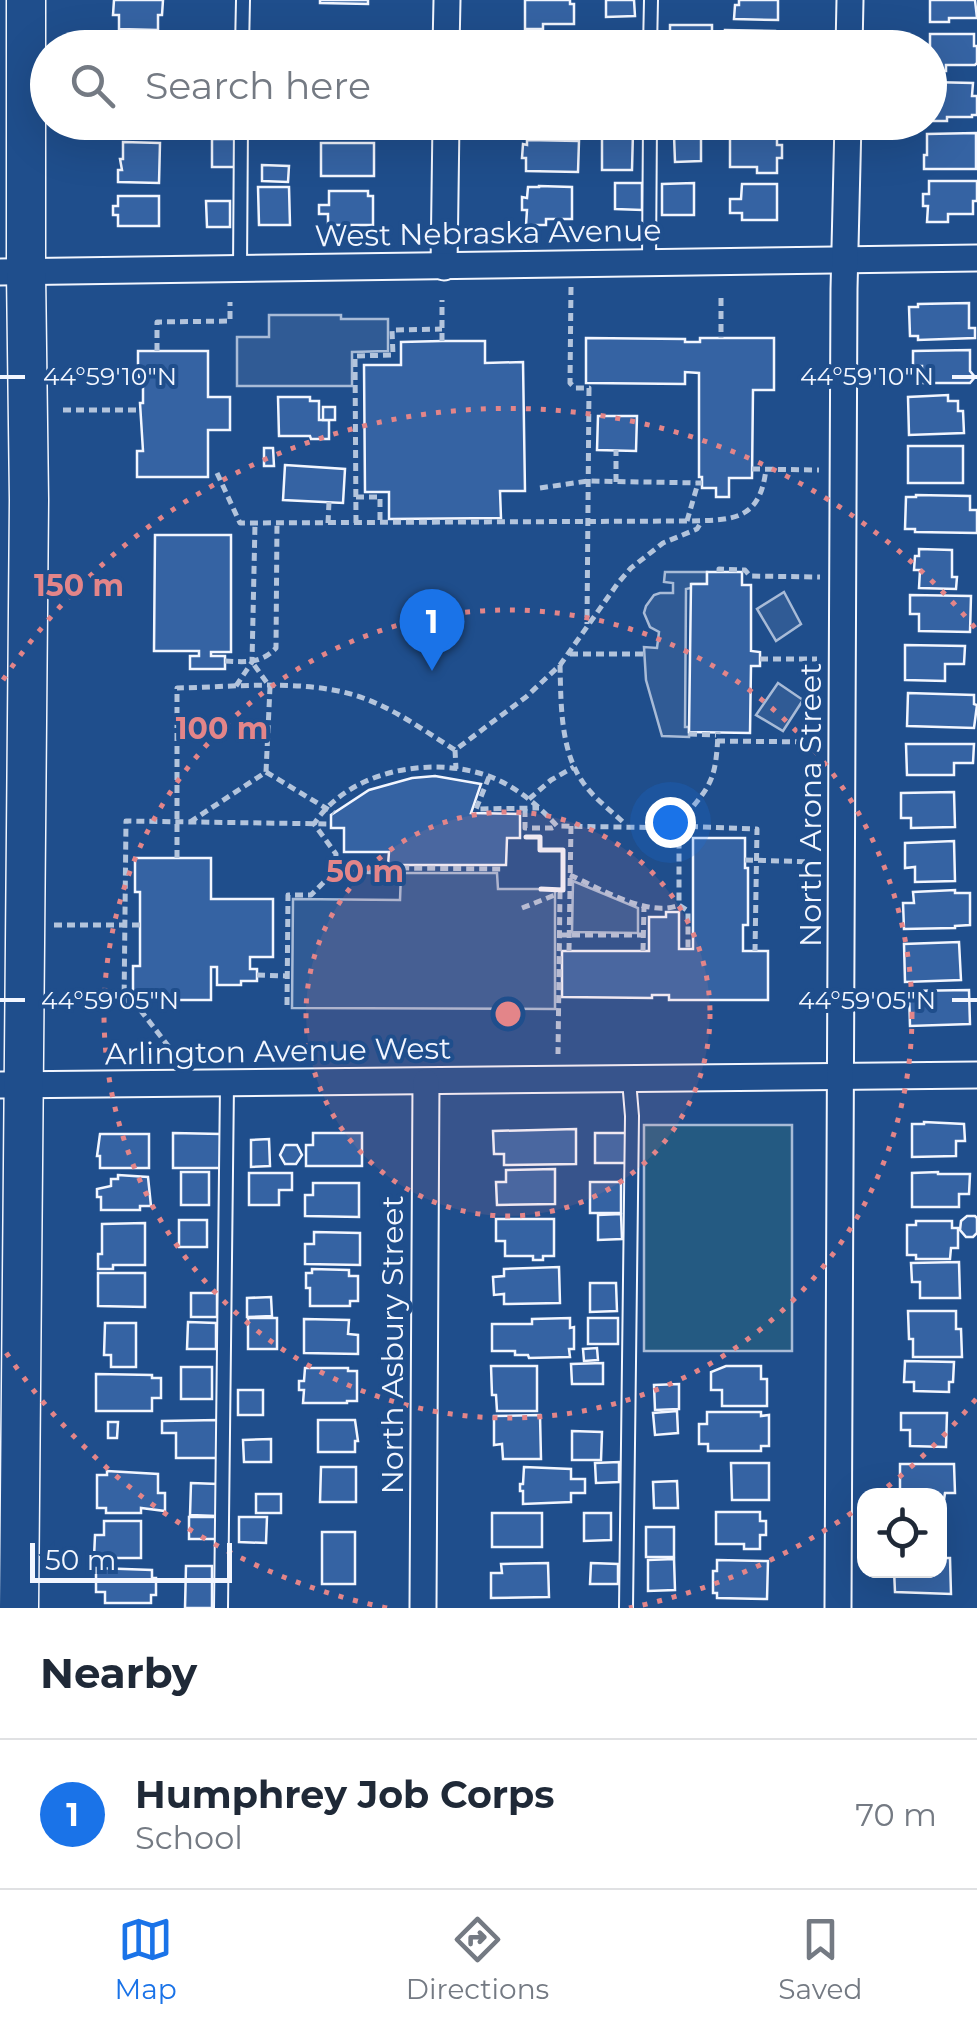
<!DOCTYPE html>
<meta charset="utf-8">
<style>
:root{--surface:#fff;--page:#f6f6f7;--text:#1f2937;--muted:#747a83;--line:#e0e1e3;--accent:#1a73e8}
body{margin:0;font-family:Montserrat,sans-serif;background:var(--page);color:var(--text)}
.controls{position:absolute;right:30px;bottom:30px;display:grid;overflow:hidden;border-radius:20px;box-shadow:0 10px 40px #0002}
.controls button{width:90px;height:90px;display:grid;place-items:center;padding:0;border:0;border-bottom:2px solid var(--line);background:var(--surface);color:var(--text);font:50px sans-serif}
.scale{position:absolute;left:30px;bottom:25px;width:202px;box-sizing:border-box;padding-left:10px;border:5px solid #f2f6ff;border-top:0;font-size:28px;line-height:35px;white-space:nowrap;color:#f2f6ff;-webkit-text-stroke:8px #1f4e8c;paint-order:stroke}
.you{position:absolute;left:670px;top:822px;width:35px;height:35px;margin:-25px;border:8px solid #fff;border-radius:50%;background:#1a73e8;box-shadow:0 0 0 15px #1a73e833}
.badge{display:grid;place-items:center;width:65px;height:65px;border-radius:50%;background:var(--accent);color:#fff;font-size:32px;font-weight:700}
.pin{position:absolute;translate:-50% -82px;filter:drop-shadow(0 2px 5px #0008)}
.pin::after{content:'';position:absolute;top:52px;width:35px;height:30px;background:inherit;clip-path:polygon(0 0,100% 0,50% 100%)}
.list{margin:0;padding:0;list-style:none}
h2{display:flex;justify-content:space-between;align-items:center;height:130px;margin:0;padding:0 40px;font-size:42px}
h2 small{font-size:32px;font-weight:400;color:var(--muted)}
.list li{display:grid;grid-template-columns:65px 1fr auto;gap:30px;align-items:center;box-sizing:border-box;height:150px;padding:0 40px;border-top:2px solid var(--line)}
.list b{display:block;font-size:38px;white-space:nowrap}
.list p{margin:0;font-size:32px;white-space:nowrap;color:var(--muted)}
.list em{font-size:32px;font-style:normal;color:var(--muted)}
.icon{flex:none;width:55px;height:55px;fill:none;stroke:currentColor;stroke-width:2;stroke-linecap:round;stroke-linejoin:round}
.map{position:relative;flex:none;width:977px;height:1608px;overflow:hidden}
.search{position:absolute;background:var(--surface);box-shadow:0 10px 40px #0002;left:30px;right:30px;top:30px;height:110px;display:flex;align-items:center;gap:25px;box-sizing:border-box;padding:0 35px;border-radius:55px;color:var(--muted);font-size:38px}
.sheet{height:280px;background:var(--surface)}
nav{display:flex;justify-content:space-around;align-items:center;box-sizing:border-box;height:140px;border-top:2px solid var(--line);background:var(--surface);font-size:28px;color:var(--muted)}
nav a{display:grid;justify-items:center;gap:5px}
nav .on{color:var(--accent)}
.map>svg:first-child{display:block}
.green{fill:#245a82;stroke:#a8bbd7;stroke-width:2.5}
.parking{fill:#305b95;stroke:#a8bbd7;stroke-width:2.5}
.building{fill:#3563a3;stroke:#f2f6ff;stroke-width:2.5}
.lines{fill:none;stroke-linecap:round;stroke-linejoin:round}
.service-casing{stroke:#f2f6ff;stroke-width:16}
.minor-casing{stroke:#f2f6ff;stroke-width:29}
.primary-casing{stroke:#f2f6ff;stroke-width:41}
.path{stroke:#b3c4dc;stroke-width:5;stroke-dasharray:8 5;stroke-linecap:butt}
.service{stroke:#1f4e8c;stroke-width:12}
.minor{stroke:#1f4e8c;stroke-width:25}
.primary{stroke:#1f4e8c;stroke-width:38}
.wall{stroke:#f2f6ff;stroke-width:5}
.ticks{fill:none;stroke:#f2f6ff;stroke-width:4}
.ring{fill:none;stroke:#e38589;stroke-width:5;stroke-dasharray:5 10}
.labels{text-anchor:middle;dominant-baseline:central;stroke-width:8;stroke-linejoin:round;paint-order:stroke}
.street-label{font-size:30px;fill:#f2f6ff;stroke:#1f4e8c}
.ticks-label{font-size:25px;text-anchor:middle;fill:#f2f6ff;stroke:#1f4e8c;stroke-width:8;stroke-linejoin:round;paint-order:stroke}
.centre{fill:#e38589;stroke:#1f4e8c;stroke-width:5}
.ring-label{font-size:30px;text-anchor:middle;font-weight:bold;fill:#e38589;stroke:#1f4e8c;stroke-width:8;stroke-linejoin:round;paint-order:stroke}
</style>
<div class="map">
<svg width="977" height="1608" viewBox="0 0 977 1608">
<rect width="100%" height="100%" fill="#1f4e8c"/>
<!-- green -->
<rect class="green" x="644" y="1125" width="148" height="226"/>
<!-- parking -->
<g class="parking">
<path d="M269 315H341V319H388V351L352 352V386H237V337H269Z"/>
<path d="M665 572H707V584H692L691 588 686 589 685 727H689V737L662 736 646 680 644 647 657 648 659 632 650 627 644 613 646 606 654 595 660 593H673V583L664 582Z"/>
<path d="M784 592 801 624 776 641 757 609Z"/>
<path d="M778 683 803 700 783 731 756 715Z"/>
<path d="M401 873H497L498 889H555V1009L292 1008 293 899 400 900Z"/>
<path d="M573 881 638 908V933L572 932Z"/>
</g>
<!-- building -->
<g class="building">
<path d="M114 0H163L162 15H158V30L119 29V15H113Z"/>
<path d="M320 0H368V4L320 3Z"/>
<path d="M525 0H570V4H574V24H543V29H525Z"/>
<path d="M606 0H634L635 16 606 17Z"/>
<path d="M739 0H778V20L734 19 735 5H739Z"/>
<path d="M930 0H975L977 18H949V22H930Z"/>
<rect x="670" y="25" width="42" height="23"/>
<path d="M725 30 775 31V46L784 48H725Z"/>
<path d="M930 34H974V46H977V63L975 65H946V71H930V48H924V45H930Z"/>
<path d="M634 35V48H606V36Z"/>
<path d="M293 37V48H264L263 38Z"/>
<path d="M527 38 571 39V48H527Z"/>
<rect x="181" y="39" width="31" height="9"/>
<path d="M357 39H375V48H323V44H357Z"/>
<path d="M930 82 973 83 972 96H977V115H972V117H947V121H930Z"/>
<path d="M126 122H166V125H145V130H126Z"/>
<path d="M528 122H581L580 129 527 127Z"/>
<path d="M602 132H633L632 170H602Z"/>
<path d="M976 133V169H924V155H927V134Z"/>
<path d="M701 134V161L675 162 674 135Z"/>
<path d="M730 134H777V145H782V158H777V173H757V167H730Z"/>
<rect x="212" y="139" width="24" height="28"/>
<path d="M527 140 579 141 578 172 526 171V158H522L523 144 527 145Z"/>
<path d="M123 142 160 143 159 183 118 182V170H122L120 159H123Z"/>
<rect x="321" y="143" width="53" height="33"/>
<path d="M262 165 289 166 288 182 262 181Z"/>
<path d="M929 181H977V201H973V214H948V222H927L928 206H923V194H929Z"/>
<path d="M615 183H642V210L615 209Z"/>
<path d="M694 183V215H662V184Z"/>
<path d="M742 184H777V220H742V213H730V199H741Z"/>
<path d="M539 186 572 187V219H546V225H526L527 210H522V197L527 198 528 187H539Z"/>
<path d="M258 187H289L290 225H259Z"/>
<path d="M329 191H368V196H373V225H328V214H319V205H329Z"/>
<path d="M118 196H159V226H118V215H113V206H118Z"/>
<path d="M206 201H230V227H207Z"/>
<path d="M969 303V328H975V338L918 340V336H910L909 307H918V304Z"/>
<path d="M586 338 685 339V342H700V338H774V390H753L752 478H729V497H716V488H702V477H699V373L685 372V384L586 383Z"/>
<path d="M442 341H485V363L523 362 525 491H500L501 518 389 519V492H365L364 365H401V342Z"/>
<path d="M970 350V371L975 377 970 383H922V366H913V351Z"/>
<path d="M138 351H208V397H230V430H208V477H137V451H143L140 403H143V377H138Z"/>
<path d="M948 395V401H958V411H963L964 433 909 435 908 397Z"/>
<path d="M278 397H310V401H319V420H329V439H311L310 436H279Z"/>
<rect x="323" y="407" width="12" height="13"/>
<path d="M598 416H637L636 451 597 450Z"/>
<rect x="908" y="446" width="55" height="37"/>
<path d="M264 448H273L274 466H264Z"/>
<path d="M285 465 345 469 343 503 283 500Z"/>
<path d="M916 495 970 496V510H977V533L915 532V529H905L906 497H916Z"/>
<path d="M155 535H231V652H211V656H225V669H190V656H199V651H154Z"/>
<path d="M919 549 952 550V577H957L956 589 919 588 920 570H914L915 556H919Z"/>
<path d="M707 572H742V585H751V651L760 652V666H751L750 733 689 732 691 584H707Z"/>
<path d="M910 595 971 596 970 632 919 631V614H910Z"/>
<path d="M905 645 965 646 964 664H945V681L905 680Z"/>
<path d="M908 693 974 695V704L977 705 974 728 907 726Z"/>
<path d="M906 744H974L973 763H954V775H907Z"/>
<path d="M435 776 481 784 471 813 520 814V838H507L506 865H388L389 852H344V828H331V815L369 790 412 778Z"/>
<path d="M954 792 955 827 911 828V818H901V793Z"/>
<path d="M693 838H745V868H748V925H743V951H768V1000H669V995H652V998L562 997V951H649V917H666V912H679V949H693Z"/>
<path d="M954 841 955 881 915 882V867L905 868V843Z"/>
<path d="M135 858H211V899H273V957H250V969H257V981H241V985H217V967H211V1000H133V966H140V892H135Z"/>
<path d="M955 890V893H970V925L955 926V928L904 929 903 903H914L913 892Z"/>
<path d="M959 942 961 980 905 982 904 944Z"/>
<path d="M969 990 970 1024 910 1026 909 991Z"/>
<path d="M924 1122 964 1124 965 1141H956V1156L912 1157V1124H924Z"/>
<path d="M576 1129V1164L504 1165V1154H494L493 1131Z"/>
<path d="M173 1133 221 1134 220 1168H173Z"/>
<path d="M313 1133H362V1166H306V1145H313Z"/>
<rect x="595" y="1133" width="31" height="30"/>
<path d="M100 1134H149V1168H100V1156H97Z"/>
<path d="M269 1139 270 1166 251 1167V1140Z"/>
<path d="M285 1145H297L302 1155 296 1164H285L280 1155Z"/>
<path d="M555 1169V1204L497 1205 496 1182H506V1170Z"/>
<rect x="181" y="1172" width="28" height="33"/>
<path d="M938 1172V1174H970L969 1194H959V1207H912V1173Z"/>
<path d="M249 1173H292V1190H279V1205H249Z"/>
<path d="M118 1175 148 1177 151 1206H140V1210H101V1197H97V1189L111 1186V1179H118Z"/>
<rect x="590" y="1182" width="31" height="31"/>
<path d="M313 1183H359V1217L305 1216V1195H313Z"/>
<path d="M621 1214 622 1239 598 1240V1215Z"/>
<path d="M967 1216H975L977 1218V1233L973 1237H966L960 1230 961 1221Z"/>
<path d="M496 1219H554V1256H543V1260H533V1256H505V1241H496Z"/>
<rect x="179" y="1220" width="28" height="27"/>
<path d="M916 1221H952V1228H958V1248H951L950 1259H916V1255H907V1225H916Z"/>
<path d="M145 1223V1265H113V1269H98V1254H102V1224Z"/>
<path d="M314 1232 360 1233V1265L305 1264V1244H314Z"/>
<path d="M959 1262 960 1298H920V1282H912L911 1263Z"/>
<path d="M559 1267 560 1303 504 1304V1294L494 1295 493 1277 504 1276V1269Z"/>
<path d="M312 1269 349 1270V1276H358V1301H350V1306H310V1288H306V1273H312Z"/>
<path d="M98 1273H145V1307L98 1306Z"/>
<path d="M590 1283H616L617 1311 590 1312Z"/>
<rect x="191" y="1293" width="26" height="24"/>
<path d="M271 1297 272 1316 247 1317V1298Z"/>
<path d="M908 1311H956V1329H961L962 1357H913V1339H909Z"/>
<rect x="248" y="1318" width="29" height="31"/>
<path d="M570 1318V1328L574 1327V1349H569L570 1357 529 1358 528 1355H515V1351H492V1324H532V1319Z"/>
<rect x="588" y="1318" width="30" height="26"/>
<path d="M304 1319 349 1320 348 1334 358 1335V1354L304 1353Z"/>
<path d="M188 1322 216 1323V1349H187Z"/>
<path d="M105 1323H136V1367H111V1355H104Z"/>
<path d="M597 1348 598 1360 584 1361 583 1349Z"/>
<path d="M905 1361 954 1362 953 1382H949V1392L914 1391V1382H904Z"/>
<path d="M603 1363V1384H572L571 1364Z"/>
<path d="M491 1366H537V1411H497L496 1395H492Z"/>
<path d="M726 1366H761V1379H767V1406H722V1390H711V1372Z"/>
<rect x="181" y="1367" width="31" height="32"/>
<path d="M305 1368H348V1371H357V1401H347V1403H303L304 1390H299V1381H304Z"/>
<path d="M96 1374 152 1375V1378H161V1398H152V1411H96Z"/>
<path d="M679 1384V1409L655 1410 654 1385Z"/>
<rect x="238" y="1390" width="25" height="25"/>
<path d="M677 1411 678 1433 655 1435 653 1413Z"/>
<path d="M707 1412H761V1416L769 1415V1446H761V1451H708V1444H699V1424H707Z"/>
<path d="M901 1413H947L946 1447 910 1446V1430H901Z"/>
<path d="M540 1415 541 1459H503L502 1444 494 1445V1416Z"/>
<path d="M218 1420V1458H176V1433H162V1421Z"/>
<path d="M318 1420H355L358 1441H355V1452H318Z"/>
<path d="M108 1422H118L117 1438H108Z"/>
<path d="M572 1431 602 1432 601 1460H572Z"/>
<path d="M271 1439V1462H244L243 1440Z"/>
<path d="M619 1462V1482L596 1483 595 1463Z"/>
<path d="M731 1463H769V1500H732Z"/>
<path d="M900 1464H954L955 1493H945L944 1500 940 1499V1496H936V1493H900Z"/>
<path d="M321 1467H356V1502H320Z"/>
<path d="M524 1467 571 1469V1479H585V1493H571V1502L523 1504V1491H520V1484H523Z"/>
<path d="M107 1471 158 1474V1493H165V1511L141 1508V1513H106V1508H97V1475H107Z"/>
<path d="M677 1481 678 1508H654L653 1482Z"/>
<path d="M191 1483 218 1484 217 1516 190 1515Z"/>
<rect x="256" y="1494" width="25" height="19"/>
<path d="M716 1512H760V1521H766V1535H760V1549H744V1544H716Z"/>
<rect x="492" y="1513" width="50" height="34"/>
<path d="M584 1513H611V1540L584 1541Z"/>
<rect x="189" y="1517" width="29" height="22"/>
<path d="M239 1517H267L266 1543 239 1542Z"/>
<path d="M104 1521H141V1558H94L95 1535H104Z"/>
<rect x="646" y="1527" width="28" height="30"/>
<rect x="322" y="1532" width="33" height="52"/>
<path d="M940 1558H950L951 1594 895 1592 894 1570H940Z"/>
<path d="M674 1559 675 1590 648 1591V1560Z"/>
<path d="M717 1560 768 1561 767 1599 717 1598V1593H713V1571H717Z"/>
<path d="M548 1563 549 1597 491 1598V1573H502L501 1564Z"/>
<path d="M591 1563 618 1564V1584H590Z"/>
<path d="M186 1566H212V1608H185Z"/>
<path d="M96 1568 152 1570V1578H156V1595H151V1603H105V1592H96Z"/>
</g>
<g class="lines">
<defs>
<g id="service">
<path d="M242 48 243 0"/>
<path d="M650 48 651 0"/>
<path d="M649 262 650 122"/>
<path d="M240 270 241 122"/>
<path d="M221 1608 227 1084"/>
<path d="M626 1608 632 1116 629 1080"/>
</g>
<g id="minor">
<path d="M446 48 447 0"/>
<path d="M849 48 850 0"/>
<path d="M444 267 446 122"/>
<path d="M0 272 977 258"/>
<path d="M0 1085 977 1075"/>
<path d="M423 1608 426 1082"/>
<path d="M838 1608 844 289 848 122"/>
</g>
<path id="primary" d="M19 1608 29 500 26 272V0"/>
</defs>
<!-- service casing -->
<use href="#service" class="service-casing"/>
<!-- minor casing -->
<use href="#minor" class="minor-casing"/>
<!-- primary casing -->
<use href="#primary" class="primary-casing"/>
<!-- path -->
<g class="path">
<path d="M571 287 570 383 575 388H589L587 624"/>
<path d="M721 298V338"/>
<path d="M442 341V300"/>
<path d="M157 351V322L230 321V302"/>
<path d="M63 410H140"/>
<path d="M752 469 819 470"/>
<path d="M217 473 240 523 687 521C731 520 760 522 766 469"/>
<path d="M616 482V450"/>
<path d="M540 488 588 481 702 483"/>
<path d="M356 497H380V523"/>
<path d="M687 521 698 483"/>
<path d="M328 523 329 502"/>
<path d="M356 523 355 356 393 355 392 330 442 329"/>
<path d="M719 572V569L745 570 750 576 820 577"/>
<path d="M570 654H644"/>
<path d="M760 659H817"/>
<path d="M225 661C245 662 261 664 276 648L277 523"/>
<path d="M560 665C561 702 560 749 582 781 593 798 612 811 626 825"/>
<path d="M236 686 252 662 255 524"/>
<path d="M689 734 716 735"/>
<path d="M717 741 819 742"/>
<path d="M455 750 456 769"/>
<path d="M266 772 334 813"/>
<path d="M489 777 476 809 539 808"/>
<path d="M529 799 551 780 574 767"/>
<path d="M525 809V828H552L557 826"/>
<path d="M190 822 266 772 270 687 252 662"/>
<path d="M677 826 757 829 755 951"/>
<path d="M677 826C709 786 716 786 718 732"/>
<path d="M177 858V688C233 687 301 679 354 695 391 706 423 730 455 750L526 697 560 665 618 583 631 568 663 543 697 529 702 521"/>
<path d="M745 860 817 862"/>
<path d="M335 871 336 854 314 824C350 768 438 754 496 779 520 790 540 807 557 826L679 828V905L688 911V949"/>
<path d="M570 875C599 888 648 918 679 905"/>
<path d="M522 908 560 893 558 1054"/>
<path d="M54 925H140"/>
<path d="M559 935H643"/>
<path d="M569 951 571 826"/>
<path d="M643 951 644 907"/>
<path d="M257 975 287 976"/>
<path d="M287 1005 288 895H311L335 871 391 872 400 868 503 869"/>
<path d="M169 1047 138 1007 124 1006 126 821 331 824"/>
</g>
<!-- service -->
<use href="#service" class="service"/>
<!-- minor -->
<use href="#minor" class="minor"/>
<!-- primary -->
<use href="#primary" class="primary"/>
<!-- wall -->
<path class="wall" d="M526 837H540V850H563V890L541 889"/>
</g>
<!-- ticks -->
<path class="ticks" d="M0 377H25M952 377H977M0 1000H25M952 1000H977"/>
<!-- distance rings -->
<circle cx="508" cy="1014" r="202" fill="#e38589" fill-opacity=".12"/>
<g class="ring">
<circle cx="508" cy="1014" r="202"/>
<circle cx="508" cy="1014" r="404"/>
<path d="M976 1399A606 606 0 0 1 877 1495M864 1504A606 606 0 0 1 629 1608M387 1608A606 606 0 0 1 3 1348M3 680A606 606 0 0 1 976 629"/>
</g>
<g class="labels">
<!-- street labels -->
<g class="street-label">
<text transform="translate(488 233) rotate(-1)">West Nebraska Avenue</text>
<text transform="translate(810 805) rotate(-90)">North Arona Street</text>
<text transform="translate(278 1051) rotate(-1)">Arlington Avenue West</text>
<text transform="translate(392 1345) rotate(-90)">North Asbury Street</text>
</g>
</g>
<g class="ticks-label">
<text x="110" y="385">44°59'10"N</text>
<text x="867" y="385">44°59'10"N</text>
<text x="110" y="1009">44°59'05"N</text>
<text x="867" y="1009">44°59'05"N</text>
</g>
<circle cx="508" cy="1014" r="15" class="centre"/>
<g class="ring-label">
<text x="79" y="596">150 m</text>
<text x="222" y="739">100 m</text>
<text x="365" y="882">50 m</text>
</g>
</svg>
<div class="controls">
<button><svg class="icon" aria-label="locate" viewBox="0 0 24 24"><circle cx="12" cy="12" r="6"/><path d="M12 2v4M12 18v4M2 12h4M18 12h4"/></svg></button>
</div>
<div class="scale">50 m</div>
<div class="you"></div>
<div class="pin badge" style="left:432px;top:671px">1</div>
<div class="search"><svg class="icon" aria-label="search" viewBox="0 0 24 24"><circle cx="10" cy="10" r="6"/><path d="M15 15l6 6"/></svg>Search here</div>
</div>
<section class="sheet">
<h2>Nearby<small></small></h2>
<ul class="list">
<li><span class="badge">1</span><div><b>Humphrey Job Corps</b><p>School</p></div><em>70 m</em></li>
</ul>
</section>
<nav>
<a class="on"><svg class="icon" aria-label="map" viewBox="0 0 24 24"><path d="M3 6l6-2 6 2 6-2v14l-6 2-6-2-6 2zM9 4v14M15 6v14"/></svg>Map</a>
<a><svg class="icon" aria-label="directions" viewBox="0 0 24 24"><path d="M12 3l9 9-9 9-9-9zM9 14v-3h6M13 9l2 2-2 2"/></svg>Directions</a>
<a><svg class="icon" aria-label="saved" viewBox="0 0 24 24"><path d="M7 4h10v16l-5-4-5 4z"/></svg>Saved</a>
</nav>
